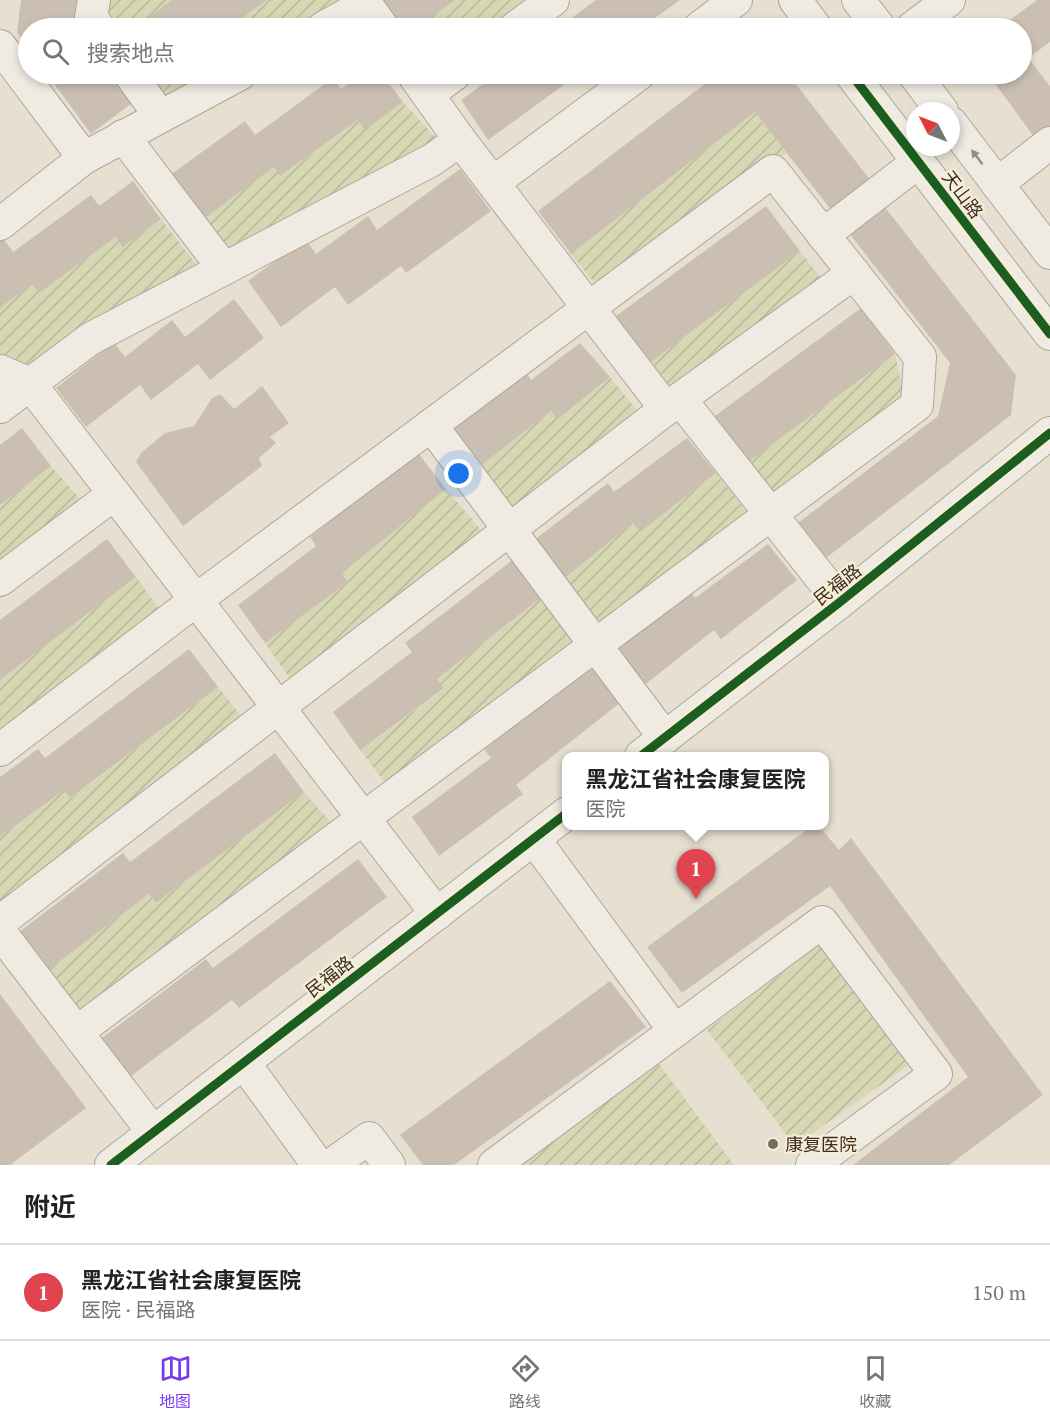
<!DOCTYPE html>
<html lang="zh">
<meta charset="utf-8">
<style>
:root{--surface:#fff;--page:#f2f2f2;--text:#222;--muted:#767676;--line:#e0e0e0;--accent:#7c3aed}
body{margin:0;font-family:"PT Serif","Noto Sans SC",serif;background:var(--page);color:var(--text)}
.compass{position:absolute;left:906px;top:102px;width:54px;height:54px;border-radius:50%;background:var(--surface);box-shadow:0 3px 9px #0003;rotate:312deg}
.you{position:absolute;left:459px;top:474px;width:21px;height:21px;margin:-15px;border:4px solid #fff;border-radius:50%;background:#1a73e8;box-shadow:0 0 0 9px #1a73e833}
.badge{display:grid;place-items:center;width:39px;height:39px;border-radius:50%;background:var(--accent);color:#fff;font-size:20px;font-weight:700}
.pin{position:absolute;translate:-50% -50px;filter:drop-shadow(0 2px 3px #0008)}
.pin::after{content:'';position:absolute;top:32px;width:21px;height:18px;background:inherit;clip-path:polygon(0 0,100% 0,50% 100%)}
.popup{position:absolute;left:562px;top:752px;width:267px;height:78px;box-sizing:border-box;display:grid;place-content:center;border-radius:12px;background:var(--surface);filter:drop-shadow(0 2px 4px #0005);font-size:20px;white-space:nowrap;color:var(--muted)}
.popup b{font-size:22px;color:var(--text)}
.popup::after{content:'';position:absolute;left:50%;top:100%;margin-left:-12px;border:12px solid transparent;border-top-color:var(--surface)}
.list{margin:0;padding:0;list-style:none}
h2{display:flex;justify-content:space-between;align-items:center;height:78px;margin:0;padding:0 24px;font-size:26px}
h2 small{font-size:20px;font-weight:400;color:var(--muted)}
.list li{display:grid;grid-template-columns:39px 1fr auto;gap:18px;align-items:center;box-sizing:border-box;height:96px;padding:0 24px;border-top:2px solid var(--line)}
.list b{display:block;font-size:22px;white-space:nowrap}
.list p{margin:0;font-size:20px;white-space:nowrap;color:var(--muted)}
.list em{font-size:20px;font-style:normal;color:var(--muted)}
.icon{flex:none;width:33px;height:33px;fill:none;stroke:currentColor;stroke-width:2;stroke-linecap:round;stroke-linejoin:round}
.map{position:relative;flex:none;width:1050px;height:1165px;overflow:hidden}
.search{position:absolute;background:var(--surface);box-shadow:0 3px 9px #0003;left:18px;right:18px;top:18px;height:66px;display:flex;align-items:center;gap:15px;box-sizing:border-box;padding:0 21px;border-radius:33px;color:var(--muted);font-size:22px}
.sheet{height:174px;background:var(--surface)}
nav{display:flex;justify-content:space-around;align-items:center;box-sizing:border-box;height:84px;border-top:2px solid var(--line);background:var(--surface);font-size:16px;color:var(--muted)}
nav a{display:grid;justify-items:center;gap:3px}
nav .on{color:var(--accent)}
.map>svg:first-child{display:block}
.garden{fill:url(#garden-furrows)}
.building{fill:#cbbfb2}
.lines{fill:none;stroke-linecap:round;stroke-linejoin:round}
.minor-casing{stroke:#ada599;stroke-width:34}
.minor{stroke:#efebe3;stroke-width:32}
.cycleway-casing{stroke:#f7eed8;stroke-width:13}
.cycleway{stroke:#1b5e20;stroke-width:9}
.oneway{fill:#968c82}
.poi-dot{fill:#786c5e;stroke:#f7eed8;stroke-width:2}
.labels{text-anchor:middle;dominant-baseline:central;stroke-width:4.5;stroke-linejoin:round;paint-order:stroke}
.street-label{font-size:18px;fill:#3d2e20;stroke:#f7eed8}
.poi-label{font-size:18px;fill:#3d2e20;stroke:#f7eed8;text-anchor:start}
</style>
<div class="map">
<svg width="1050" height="1165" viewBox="0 0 1050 1165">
<defs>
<pattern id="garden-furrows" width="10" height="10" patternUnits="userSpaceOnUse" patternTransform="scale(1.5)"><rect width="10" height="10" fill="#d6d7b3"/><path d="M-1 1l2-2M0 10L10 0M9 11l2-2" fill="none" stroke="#b9b99a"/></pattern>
</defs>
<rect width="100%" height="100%" fill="#e7e0d1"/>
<!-- garden -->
<g class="garden">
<path d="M108 0H172L138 25 141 28H113L105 18Z"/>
<path d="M267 0H347L349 2 299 28H228Z"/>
<path d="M455 0H538L498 28H417Z"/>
<path d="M144 74H214L163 100Z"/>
<path d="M403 102 437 139 425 150 226 256 198 223 274 167 281 176 358 120 366 129Z"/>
<path d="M755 112 787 153 598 287 571 254Z"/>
<path d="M161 219 199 268 28 370 0 358V308L32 284 39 293 116 237 124 246Z"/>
<path d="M800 251 823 281 671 389 649 363Z"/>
<path d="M895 354 906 405 770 500 744 465Z"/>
<path d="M610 377 640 414 512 512 478 468 551 411 558 420Z"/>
<path d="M51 466 87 507 0 572V505Z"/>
<path d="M716 473 750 516 598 628 561 581 633 523 640 532Z"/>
<path d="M446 489 486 536 293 683 265 643 348 582 342 573Z"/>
<path d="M136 577 165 617 0 740V680Z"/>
<path d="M543 596 578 646 387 785 360 750 444 689 437 679Z"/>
<path d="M218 687 245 721 0 912V837L64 790 71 798Z"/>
<path d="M304 792 335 827 77 1017 44 973 149 894 156 903Z"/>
<path d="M825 941 914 1061 795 1146 707 1030Z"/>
<path d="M657 1061 734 1165H519Z"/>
</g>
<!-- building -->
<g class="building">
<path d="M21 0H78L74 23 78 28H28V48L17 32Z"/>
<path d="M172 0H267L228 28H141L138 25Z"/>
<path d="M377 0H455L417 28H397Z"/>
<path d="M596 0H680L641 28H558Z"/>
<path d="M1037 0H1050V42L1028 58 1050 86V127L1035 138 988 74H1022V28H999Z"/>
<path d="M47 74H111L132 103 91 134Z"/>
<path d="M362 74H382L403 102 365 130 358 120 280 176 274 167 198 223 166 178 245 121 255 135 333 78 341 89Z"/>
<path d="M497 74H579L488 140 461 100Z"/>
<path d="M718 74H788L871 181 832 211 755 112 571 254 538 211Z"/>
<path d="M460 169 491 211 406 273 401 266 348 305 335 287 281 327 248 281 305 239 316 254 368 216 377 230Z"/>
<path d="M133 181 161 219 123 247 116 237 39 293 32 284 0 308V240L3 238 13 252 91 195 99 206Z"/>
<path d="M766 206 800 251 649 363 616 316Z"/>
<path d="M884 206 1016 375 1011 415 826 558 798 523 938 416 950 363 849 233Z"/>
<path d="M234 299 264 338 210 380 198 364 151 400 140 385 86 427 56 388 114 342 125 357 172 320 185 337Z"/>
<path d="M861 308 895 354 744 465 711 419Z"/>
<path d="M580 343 610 377 557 420 551 411 478 468 450 429 525 371 531 380Z"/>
<path d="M262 386 289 423 270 437 276 443 259 458 262 466 183 526 136 462 141 453 165 433 194 426 212 398 220 394 234 409Z"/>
<path d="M22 428 51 466 0 505V445Z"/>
<path d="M687 438 716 473 640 532 633 523 561 581 533 541 608 483 614 492Z"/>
<path d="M418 453 446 489 342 573 348 582 265 643 238 605 316 546 310 537Z"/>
<path d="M107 539 136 577 0 680V620Z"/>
<path d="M768 544 797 580 721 639 714 630 642 687 614 648 689 590 695 598Z"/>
<path d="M514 559 543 596 437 679 444 688 360 750 333 712 412 652 405 643Z"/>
<path d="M189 649 218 687 70 798 64 790 0 837V777L38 749 45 758Z"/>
<path d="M592 665 621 702 516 785 523 794 439 856 412 817 491 758 484 749Z"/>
<path d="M275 753 304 792 156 903 149 894 44 973 15 935 123 853 130 862Z"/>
<path d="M812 826H819L839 850 851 838 1043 1095 949 1165H853L968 1077 830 886 682 993 647 947Z"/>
<path d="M358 859 387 897 239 1008 232 1000 127 1079 98 1041 206 959 213 968Z"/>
<path d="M610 981 646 1027 454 1165H423L400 1135Z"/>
<path d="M0 994 86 1108 10 1165H0Z"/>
</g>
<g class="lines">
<defs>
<g id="minor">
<path d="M94 0 91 17 99 28"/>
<path d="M795 0 816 28"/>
<path d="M858 0 880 28"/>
<path d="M323 28 366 4 383 28"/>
<path d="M515 28 553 0"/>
<path d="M699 28 736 0"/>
<path d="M912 28 949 0"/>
<path d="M0 46 84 158"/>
<path d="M130 74 160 116"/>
<path d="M851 74 1050 334"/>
<path d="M914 74 942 111"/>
<path d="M428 94 455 74"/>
<path d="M951 123 1050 253"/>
<path d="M123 136 224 269"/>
<path d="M493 183 639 74"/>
<path d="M997 184 1050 143"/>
<path d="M0 224 84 158 240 74"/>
<path d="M823 235 918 162"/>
<path d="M0 371 30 384 90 339 432 160 460 140 413 74"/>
<path d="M680 399 840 602"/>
<path d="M0 407 30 384 437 914"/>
<path d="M666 409 854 273"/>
<path d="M431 425 665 738"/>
<path d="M0 580 114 494"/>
<path d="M0 750 196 600 773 171 920 357 917 405 77 1032"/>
<path d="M641 756 840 602 1050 433"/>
<path d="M534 839 675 1031"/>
<path d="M0 922 666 409 460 140"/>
<path d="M0 932 153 1132"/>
<path d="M244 1063 318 1165"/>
<path d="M111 1165 567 813"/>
<path d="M331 1165 369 1138 389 1165"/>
<path d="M494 1165 822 922 936 1074 812 1165"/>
</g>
</defs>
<!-- minor casing -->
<use href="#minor" class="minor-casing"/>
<!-- minor -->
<use href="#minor" class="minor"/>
<defs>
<g id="cycleway">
<path d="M851 74 1050 334"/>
<path d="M641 756 840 602 1050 433"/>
<path d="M111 1165 567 813"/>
</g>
</defs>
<!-- cycleway casing -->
<use href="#cycleway" class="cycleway-casing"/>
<!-- cycleway -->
<use href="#cycleway" class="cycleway"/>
</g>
<!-- one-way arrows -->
<defs><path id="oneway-solid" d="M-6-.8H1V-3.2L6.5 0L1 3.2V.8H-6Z" transform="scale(1.5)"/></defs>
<use class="oneway" href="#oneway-solid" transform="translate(977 157) rotate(-127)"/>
<!-- markers -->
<circle class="poi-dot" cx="773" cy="1144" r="6"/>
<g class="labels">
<!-- street labels -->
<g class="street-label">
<text transform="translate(963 194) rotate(53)">天山路</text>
<text transform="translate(837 584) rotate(-38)">民福路</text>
<text transform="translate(329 976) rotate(-38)">民福路</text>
</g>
<!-- poi labels -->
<g class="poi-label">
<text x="785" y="1144">康复医院</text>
</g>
</g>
</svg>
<svg class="compass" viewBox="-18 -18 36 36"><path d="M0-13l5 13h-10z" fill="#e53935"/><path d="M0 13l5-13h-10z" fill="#767676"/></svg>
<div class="you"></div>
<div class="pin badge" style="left:696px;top:899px;background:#e0444e">1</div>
<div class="popup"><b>黑龙江省社会康复医院</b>医院</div>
<div class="search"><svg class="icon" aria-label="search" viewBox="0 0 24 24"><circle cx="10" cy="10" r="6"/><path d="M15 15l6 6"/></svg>搜索地点</div>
</div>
<section class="sheet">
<h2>附近<small></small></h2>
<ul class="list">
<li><span class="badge" style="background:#e0444e">1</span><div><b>黑龙江省社会康复医院</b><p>医院 · 民福路</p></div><em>150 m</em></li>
</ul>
</section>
<nav>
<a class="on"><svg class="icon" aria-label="map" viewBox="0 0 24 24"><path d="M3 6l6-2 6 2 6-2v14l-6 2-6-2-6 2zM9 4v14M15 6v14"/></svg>地图</a>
<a><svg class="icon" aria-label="directions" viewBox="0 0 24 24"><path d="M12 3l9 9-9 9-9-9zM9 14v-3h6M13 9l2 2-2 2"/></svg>路线</a>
<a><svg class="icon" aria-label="saved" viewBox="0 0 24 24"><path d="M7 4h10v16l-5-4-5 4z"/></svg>收藏</a>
</nav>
